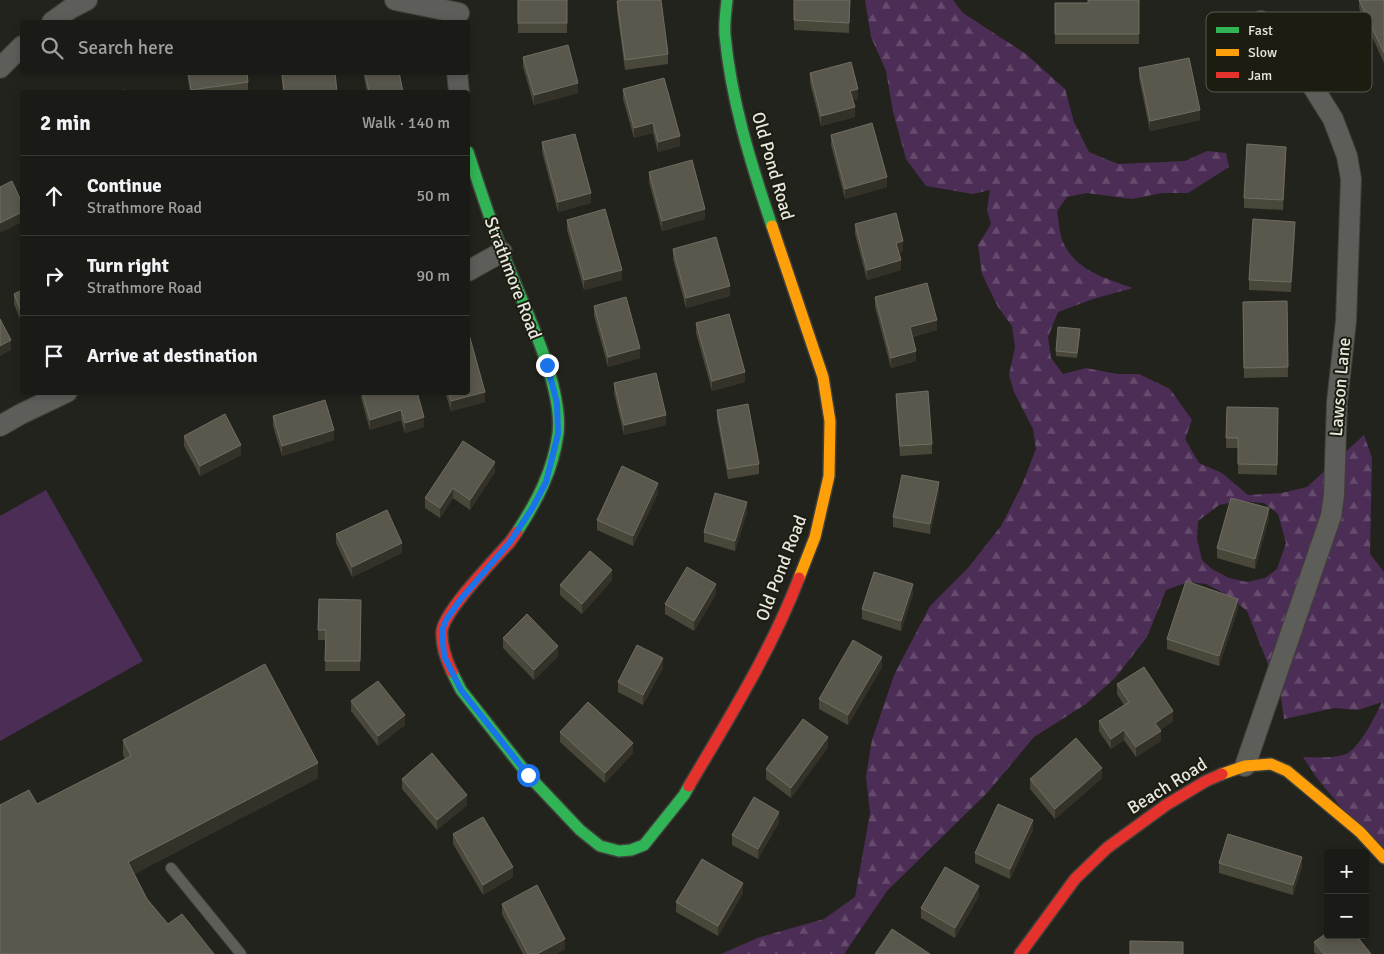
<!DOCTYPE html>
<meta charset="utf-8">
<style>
:root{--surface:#1a1a16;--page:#23231f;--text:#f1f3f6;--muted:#9fa1a1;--line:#383835}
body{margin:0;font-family:Signika,sans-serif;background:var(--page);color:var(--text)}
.controls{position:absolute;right:15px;bottom:15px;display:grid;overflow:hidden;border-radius:5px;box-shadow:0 2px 8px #0003}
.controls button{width:45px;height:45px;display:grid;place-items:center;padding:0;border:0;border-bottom:1px solid var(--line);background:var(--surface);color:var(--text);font:25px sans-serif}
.stop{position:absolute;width:15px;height:15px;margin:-11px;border:4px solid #1a73e8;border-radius:50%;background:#fff}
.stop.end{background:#1a73e8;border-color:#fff;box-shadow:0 1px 5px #0008}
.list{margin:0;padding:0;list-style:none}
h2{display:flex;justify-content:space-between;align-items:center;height:65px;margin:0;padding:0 20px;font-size:21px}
h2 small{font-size:16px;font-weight:400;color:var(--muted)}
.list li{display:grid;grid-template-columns:32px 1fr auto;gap:15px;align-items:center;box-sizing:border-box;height:80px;padding:0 20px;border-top:1px solid var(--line)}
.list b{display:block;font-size:19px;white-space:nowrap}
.list p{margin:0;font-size:16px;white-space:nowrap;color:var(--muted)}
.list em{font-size:16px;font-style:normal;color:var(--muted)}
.icon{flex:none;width:28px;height:28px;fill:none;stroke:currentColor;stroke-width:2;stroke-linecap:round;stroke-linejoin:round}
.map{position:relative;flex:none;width:1384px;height:954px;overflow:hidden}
.search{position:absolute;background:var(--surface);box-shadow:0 2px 8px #0003;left:20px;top:20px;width:450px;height:55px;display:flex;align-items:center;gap:12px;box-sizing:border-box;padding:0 18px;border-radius:5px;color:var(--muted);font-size:19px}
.panel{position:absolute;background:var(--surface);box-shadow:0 2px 8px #0003;left:20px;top:90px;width:450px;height:305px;border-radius:5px}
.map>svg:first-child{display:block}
.forest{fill:url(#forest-firs);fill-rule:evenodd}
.pitch{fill:#4c2d55}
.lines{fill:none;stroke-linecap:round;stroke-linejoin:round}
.lane-casing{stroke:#40403b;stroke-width:12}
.street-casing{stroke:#40403b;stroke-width:22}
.fast-casing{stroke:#40403b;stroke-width:14}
.slow-casing{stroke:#40403b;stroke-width:14}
.jam-casing{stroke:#40403b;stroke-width:14}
.lane{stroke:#5d5d59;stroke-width:10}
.street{stroke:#5d5d59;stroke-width:20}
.fast{stroke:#30b455;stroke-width:11}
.slow{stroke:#ff9f0a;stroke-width:11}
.jam{stroke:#e5322d;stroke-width:11}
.wall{fill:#49473a}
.shaded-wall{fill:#333128}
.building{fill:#5a584c;stroke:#706e63}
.route{stroke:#1a73e8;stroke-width:6}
.labels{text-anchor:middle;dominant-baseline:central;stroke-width:4;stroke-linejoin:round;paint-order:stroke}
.street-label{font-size:18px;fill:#e7e6df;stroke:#1c1c11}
.key{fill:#1c1c11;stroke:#59594f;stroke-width:1}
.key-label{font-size:14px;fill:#e7e6df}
</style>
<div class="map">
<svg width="1384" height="954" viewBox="0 0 1384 954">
<defs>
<pattern id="forest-firs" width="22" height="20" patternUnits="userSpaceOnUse" patternTransform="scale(1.25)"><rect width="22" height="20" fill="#4c2d55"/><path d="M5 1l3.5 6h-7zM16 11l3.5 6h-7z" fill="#664b6d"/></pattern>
</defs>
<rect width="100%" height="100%" fill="#23231e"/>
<!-- forest -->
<path class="forest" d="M865 0H953L963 13 1026 54 1065 89 1074 122 1089 152 1118 164 1185 161 1207 151 1226 153 1229 167 1188 193H1162L1132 199 1087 193 1067 197 1057 211C1059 221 1059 233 1063 242 1076 271 1105 278 1133 288L1093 299 1058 312 1048 337 1051 358 1063 374 1086 368 1117 374H1139L1170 389 1192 420 1185 439 1199 463 1222 473 1248 495 1282 493 1307 487 1364 435 1372 458 1370 554 1384 572V859L1316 777 1303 757C1317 757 1332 759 1346 754 1359 749 1376 715 1382 702L1358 710 1335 708 1284 719 1281 697 1247 611 1229 596 1206 584 1188 582 1166 590 1147 637 1115 678 1086 704 1034 737 988 792 887 891 844 954H721L760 937 824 919 855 897 870 813 866 776 872 740 894 675 930 606 968 568 1001 526 1022 485 1036 449 1033 429 1014 392 1009 375 1015 347 1012 326 998 307 982 274 978 245 991 224 987 210 990 190 973 194 926 186 906 159 893 112 886 71 871 37ZM1239 501 1264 503 1278 514 1286 543 1277 569 1265 578 1247 582 1229 578 1212 569 1202 560 1197 539 1198 521 1219 505Z"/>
<!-- pitch -->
<path class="pitch" d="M46 490 143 661 0 741V516Z"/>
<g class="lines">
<defs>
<path id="lane" d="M171 868 241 954"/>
<g id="street">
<path d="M395 0 459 13"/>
<path d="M52 22 70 9 87 0"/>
<path d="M0 68 22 46"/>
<path d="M457 72 459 92"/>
<path d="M468 271 502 252"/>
<path d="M0 426 21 414 67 392"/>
<path d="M1245 766 1331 516 1334 495 1337 402 1346 321 1351 179 1347 156 1333 119 1313 87 1261 21"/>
</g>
<g id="fast">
<path d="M727 0C726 11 724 23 725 35 731 100 751 164 772 226"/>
<path d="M468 152C479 186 490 220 503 253 521 302 564 384 558 434 553 471 537 501 517 532"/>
<path d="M452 672 461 690 528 775 580 830 600 846 619 851 631 850 644 845 684 795 689 786"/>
</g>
<g id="slow">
<path d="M772 226 823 377 830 421 829 476 815 537 799 578"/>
<path d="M1222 774 1245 766 1271 764 1287 771 1360 832 1384 858"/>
</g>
<g id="jam">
<path d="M452 672C446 659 441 646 442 631 444 611 495 559 510 542L517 532"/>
<path d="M689 786C729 718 771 651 799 578"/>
<path d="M1020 954 1075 879 1107 848 1166 805 1206 781 1222 774"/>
</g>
</defs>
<!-- lane casing -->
<use href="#lane" class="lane-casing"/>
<!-- street casing -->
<use href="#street" class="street-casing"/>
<!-- fast casing -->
<use href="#fast" class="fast-casing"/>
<!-- slow casing -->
<use href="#slow" class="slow-casing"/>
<!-- jam casing -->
<use href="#jam" class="jam-casing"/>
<!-- lane -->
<use href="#lane" class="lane"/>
<!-- street -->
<use href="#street" class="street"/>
<!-- fast -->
<use href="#fast" class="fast"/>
<!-- slow -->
<use href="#slow" class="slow"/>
<!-- jam -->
<use href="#jam" class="jam"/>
</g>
<!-- wall -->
<g class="wall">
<rect x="518" y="0" width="49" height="33"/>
<path d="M794 0H850L849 33 794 30Z"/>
<path d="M1139 0V44H1055V3H1088Z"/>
<path d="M1359 0H1384V63L1359 8Z"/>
<path d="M617 1 668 54V64L625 70 617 11Z"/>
<path d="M523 57 578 93 534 105 523 67Z"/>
<path d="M1139 68 1200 120 1150 131 1139 78Z"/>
<path d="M187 72H247L248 82V92H190Z"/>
<path d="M281 72H335L337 92H283Z"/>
<path d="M363 72H399L403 92H367Z"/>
<path d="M810 73 858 99 853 100 855 117 821 126 810 83Z"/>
<path d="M623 89 680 146 658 152 653 133 634 138 623 99Z"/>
<path d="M831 135 887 187 845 199 831 145Z"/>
<path d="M542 142 591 203 558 212 542 152Z"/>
<path d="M1286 157 1283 210 1244 208V198Z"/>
<path d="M649 172 705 219 662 231 649 182Z"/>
<path d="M567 220 622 280 584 290 567 230Z"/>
<path d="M855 224 903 251 899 253 901 270 867 280 855 234Z"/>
<path d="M1295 232 1291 292 1249 290V280Z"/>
<path d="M673 249 730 296 686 308 673 259Z"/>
<path d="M22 290V324L14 304V294Z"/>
<path d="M875 297 937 330 912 337 916 361 891 368 875 307Z"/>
<path d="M1287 301 1288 377 1244 378 1243 302Z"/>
<path d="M594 306 640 358 608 367 594 316Z"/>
<path d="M696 323 745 382 712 391 696 333Z"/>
<path d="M1080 334 1077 358 1056 356V351Z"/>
<path d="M614 383 666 425 624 435 614 393Z"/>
<path d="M361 392H417L424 427 405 433 401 420 370 430 361 398Z"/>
<path d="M445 392H468L485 402 451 411Z"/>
<path d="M896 394 932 444V454L900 456 896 404Z"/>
<path d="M1227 407 1278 408 1277 475 1238 474V448H1226Z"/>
<path d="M717 410 759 464V474L728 479 717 420Z"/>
<path d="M273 416 334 440 282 456 273 426Z"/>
<path d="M184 436 241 455 200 476 184 446Z"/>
<path d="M495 472 470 510 453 498 440 518 425 508V498Z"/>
<path d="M939 492 930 534 893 527V517Z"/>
<path d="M658 493 633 546 597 530V520Z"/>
<path d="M747 512 735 551 704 542V532Z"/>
<path d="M1269 518 1255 569 1217 558V548Z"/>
<path d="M336 534 402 553 352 577 336 543Z"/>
<path d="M612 580 582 614 560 595V585Z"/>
<path d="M716 594 694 631 665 614V604Z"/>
<path d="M913 594 901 631 862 619V609Z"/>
<path d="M319 599 361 600 360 671H325L326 640H318Z"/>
<path d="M1238 609 1219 666 1167 649V639Z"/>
<path d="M503 638 558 656 534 680 503 648Z"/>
<path d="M882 667 848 725 819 709V699Z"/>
<path d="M663 668 643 705 618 692V682Z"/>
<path d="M1117 684 1173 721 1160 730 1161 741 1136 757 1124 740 1111 749 1099 731V721L1124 705 1117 694Z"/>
<path d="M351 701 405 725 378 746 351 711Z"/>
<path d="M560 732 633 753 605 783 560 742Z"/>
<path d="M123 740 318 778 134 874 147 899 168 924 0 954 37 804 125 759 123 755Z"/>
<path d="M828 747 791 798 766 779V769Z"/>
<path d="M1102 778 1055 819 1030 789V779Z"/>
<path d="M402 779 467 805 437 830 402 789Z"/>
<path d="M779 822 758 859 732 845V835Z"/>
<path d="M1033 830 1010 879 975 863V853Z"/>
<path d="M453 834 513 877 483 895 453 844Z"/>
<path d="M1219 863 1302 867 1293 895 1219 873Z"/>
<path d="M743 893 718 936 676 912V902Z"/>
<path d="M979 896 955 938 921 918V908Z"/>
<path d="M502 904 565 949 556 954H523L502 914Z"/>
<path d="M1314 942 1371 954H1316L1314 952Z"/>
</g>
<!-- shaded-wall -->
<g class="shaded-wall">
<path d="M578 83V93L534 105V95Z"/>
<path d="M858 89V99L850 101V91Z"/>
<path d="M855 107V117L821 126V116Z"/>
<path d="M1200 110V120L1150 131V121Z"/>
<path d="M653 123V133L634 138V128Z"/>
<path d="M680 136V146L658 152V142Z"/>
<path d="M1286 147V157L1283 210V200Z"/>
<path d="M887 177V187L845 199V189Z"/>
<path d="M591 193V203L558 212V202Z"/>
<path d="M705 209V219L662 231V221Z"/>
<path d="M22 212V222L0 233V223Z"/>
<path d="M1295 222V232L1291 292V282Z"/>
<path d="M903 241V251L896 253V243Z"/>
<path d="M901 260V270L867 280V270Z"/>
<path d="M622 270V280L584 290V280Z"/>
<path d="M730 286V296L686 308V298Z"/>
<path d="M937 320V330L910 337V327Z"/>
<path d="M11 340V350L0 356V346Z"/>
<path d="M640 348V358L608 367V357Z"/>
<path d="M916 351V361L891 368V358Z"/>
<path d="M745 372V382L712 391V381Z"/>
<path d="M485 392V402L451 411V401Z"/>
<path d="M401 410V420L370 430V420Z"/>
<path d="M666 415V425L624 435V425Z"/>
<path d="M424 417V427L405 433V423Z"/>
<path d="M334 430V440L282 456V446Z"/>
<path d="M241 445V455L200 476V466Z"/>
<path d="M495 462V472L470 510V500Z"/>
<path d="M939 482V492L930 534V524Z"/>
<path d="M658 483V493L633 546V536Z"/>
<path d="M453 488V498L440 518V508Z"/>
<path d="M747 502V512L735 551V541Z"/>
<path d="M1269 508V518L1255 569V559Z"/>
<path d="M402 543V553L352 577V567Z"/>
<path d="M612 570V580L582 614V604Z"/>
<path d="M716 584V594L694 631V621Z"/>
<path d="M913 584V594L901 631V621Z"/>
<path d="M1238 599V609L1219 666V656Z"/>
<path d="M558 646V656L534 680V670Z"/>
<path d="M882 657V667L848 725V715Z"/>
<path d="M663 658V668L643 705V695Z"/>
<path d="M1173 711V721L1155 733V723Z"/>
<path d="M405 715V725L378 746V736Z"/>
<path d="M1124 730V740L1111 749V739Z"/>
<path d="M1161 731V741L1136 757V747Z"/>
<path d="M828 737V747L791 798V788Z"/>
<path d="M633 743V753L605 783V773Z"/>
<path d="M318 763V778L128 877V862Z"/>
<path d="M1102 768V778L1055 819V809Z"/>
<path d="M467 795V805L437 830V820Z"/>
<path d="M779 812V822L758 859V849Z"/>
<path d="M1033 820V830L1010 879V869Z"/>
<path d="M1302 857V867L1293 895V885Z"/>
<path d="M513 867V877L483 895V885Z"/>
<path d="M743 883V893L718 936V926Z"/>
<path d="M979 886V896L955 938V928Z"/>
<path d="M565 939V949L556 954H537Z"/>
</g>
<!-- building -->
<g class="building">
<rect x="518" y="0" width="49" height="23"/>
<path d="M625 0H661L668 54 625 60 617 1Z"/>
<path d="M794 0H850L849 23 794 20Z"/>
<path d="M1088 0H1139V34H1055V3H1088Z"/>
<path d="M1359 0H1384V53Z"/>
<path d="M568 45 578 83 534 95 523 57Z"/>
<path d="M1189 58 1200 110 1150 121 1139 68Z"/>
<path d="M851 62 858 89 850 91 855 107 821 116 810 73Z"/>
<path d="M188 72H247L248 82 191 90Z"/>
<path d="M282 72H335L337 92H284Z"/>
<path d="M365 72H399L403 92H369Z"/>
<path d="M664 78 680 136 658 142 653 123 634 128 623 89Z"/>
<path d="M125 90 126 92H114Z"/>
<path d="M872 123 887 177 845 189 831 135Z"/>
<path d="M575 134 591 193 558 202 542 142Z"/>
<path d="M1247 144 1286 147 1283 200 1244 198Z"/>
<path d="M692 160 705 209 662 221 649 172Z"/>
<path d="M12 181 22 203V212L0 223V187Z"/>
<path d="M605 209 622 270 584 280 567 220Z"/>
<path d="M896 213 903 241 896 243 901 260 867 270 855 224Z"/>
<path d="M1253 219 1295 222 1291 282 1249 280Z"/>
<path d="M716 237 730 286 686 298 673 249Z"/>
<path d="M927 283 937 320 910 327 916 351 891 358 875 297Z"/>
<path d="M22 290V314L14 294Z"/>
<path d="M626 297 640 348 608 357 594 306Z"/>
<path d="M1287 301 1288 367 1244 368 1243 302Z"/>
<path d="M729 314 745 372 712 381 696 323Z"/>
<path d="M0 319 11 340 0 346Z"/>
<path d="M1058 327 1080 329 1077 353 1056 351Z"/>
<path d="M468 331 485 392 451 401 448 392H468Z"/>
<path d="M656 373 666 415 624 425 614 383Z"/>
<path d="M928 391 932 444 900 446 896 394Z"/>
<path d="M362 392H417L424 417 405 423 401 410 370 420Z"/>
<path d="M325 400 334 430 282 446 273 416Z"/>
<path d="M748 404 759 464 728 469 717 410Z"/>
<path d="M1227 407 1278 408 1277 465 1238 464V438H1226Z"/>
<path d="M225 414 241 445 200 466 184 436Z"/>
<path d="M463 441 495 462 470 500 453 488 440 508 425 498Z"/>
<path d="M622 466 658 483 633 536 597 520Z"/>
<path d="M902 475 939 482 930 524 893 517Z"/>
<path d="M715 493 747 502 735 541 704 532Z"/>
<path d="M1231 498 1269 508 1255 559 1217 548Z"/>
<path d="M387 510 402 543 352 567 336 534Z"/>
<path d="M590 551 612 570 582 604 560 585Z"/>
<path d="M687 567 716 584 694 621 665 604Z"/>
<path d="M874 572 913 584 901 621 862 609Z"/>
<path d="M1186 581 1238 599 1219 656 1167 639Z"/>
<path d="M319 599 361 600 360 661H325L326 630H318Z"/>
<path d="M527 614 558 646 534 670 503 638Z"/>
<path d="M853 640 882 657 848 715 819 699Z"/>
<path d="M637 645 663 658 643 695 618 682Z"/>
<path d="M265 664 318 763 128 862 147 899 168 924 182 914 214 954H0V805L29 790 37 804 131 756 123 740Z"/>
<path d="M1144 667 1173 711 1155 723 1161 731 1136 747 1124 730 1111 739 1099 721 1129 702 1117 684Z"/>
<path d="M378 681 405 715 378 736 351 701Z"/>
<path d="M588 702 633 743 605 773 560 732Z"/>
<path d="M803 719 828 737 791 788 766 769Z"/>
<path d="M1076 738 1102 768 1055 809 1030 779Z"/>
<path d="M432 753 467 795 437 820 402 779Z"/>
<path d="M754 797 779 812 758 849 732 835Z"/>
<path d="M998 804 1033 820 1010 869 975 853Z"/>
<path d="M483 817 513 867 483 885 453 834Z"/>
<path d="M1228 834 1302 857 1293 885 1219 863Z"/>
<path d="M702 859 743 883 718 926 676 902Z"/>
<path d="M945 867 979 886 955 928 921 908Z"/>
<path d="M537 885 565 939 537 954H528L502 904Z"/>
<path d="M892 929 930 954H875Z"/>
<path d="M1328 932V935H1356L1371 954H1324L1314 942Z"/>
<path d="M1130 941 1183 942V954H1130Z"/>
</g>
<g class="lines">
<!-- route -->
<path class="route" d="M528 775 461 690 444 656 442 630 446 620 460 600 510 542 533 507 546 482 558 434 557 403 547 365"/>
</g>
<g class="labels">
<!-- street labels -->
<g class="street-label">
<text transform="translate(773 166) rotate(74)">Old Pond Road</text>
<text transform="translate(513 278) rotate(69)">Strathmore Road</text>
<text transform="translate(1340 387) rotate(-85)">Lawson Lane</text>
<text transform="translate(781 568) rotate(-69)">Old Pond Road</text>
<text transform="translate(1167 786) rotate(-32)">Beach Road</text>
</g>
</g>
<!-- legend -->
<rect x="1206" y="12" width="166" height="80" rx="8" class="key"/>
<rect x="1216" y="27" width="23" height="6" fill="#30b455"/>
<rect x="1216" y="49" width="23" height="7" fill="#ff9f0a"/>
<rect x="1216" y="72" width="23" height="6" fill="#e5322d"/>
<g class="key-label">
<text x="1248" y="35">Fast</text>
<text x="1248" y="57">Slow</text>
<text x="1248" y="80">Jam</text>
</g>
</svg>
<div class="controls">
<button>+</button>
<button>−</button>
</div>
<div class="stop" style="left:528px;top:775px"></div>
<div class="stop end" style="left:547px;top:365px"></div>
<div class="search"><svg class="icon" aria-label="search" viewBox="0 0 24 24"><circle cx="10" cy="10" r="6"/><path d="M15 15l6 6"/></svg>Search here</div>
<section class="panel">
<h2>2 min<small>Walk · 140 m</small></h2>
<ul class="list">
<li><svg class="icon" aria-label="ahead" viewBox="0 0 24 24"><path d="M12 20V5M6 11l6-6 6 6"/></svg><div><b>Continue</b><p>Strathmore Road</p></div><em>50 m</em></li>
<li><svg class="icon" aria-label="right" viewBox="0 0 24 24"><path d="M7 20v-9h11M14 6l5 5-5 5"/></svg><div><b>Turn right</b><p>Strathmore Road</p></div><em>90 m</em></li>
<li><svg class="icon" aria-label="arrive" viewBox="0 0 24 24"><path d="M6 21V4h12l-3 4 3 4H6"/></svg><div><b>Arrive at destination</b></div></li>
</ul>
</section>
</div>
